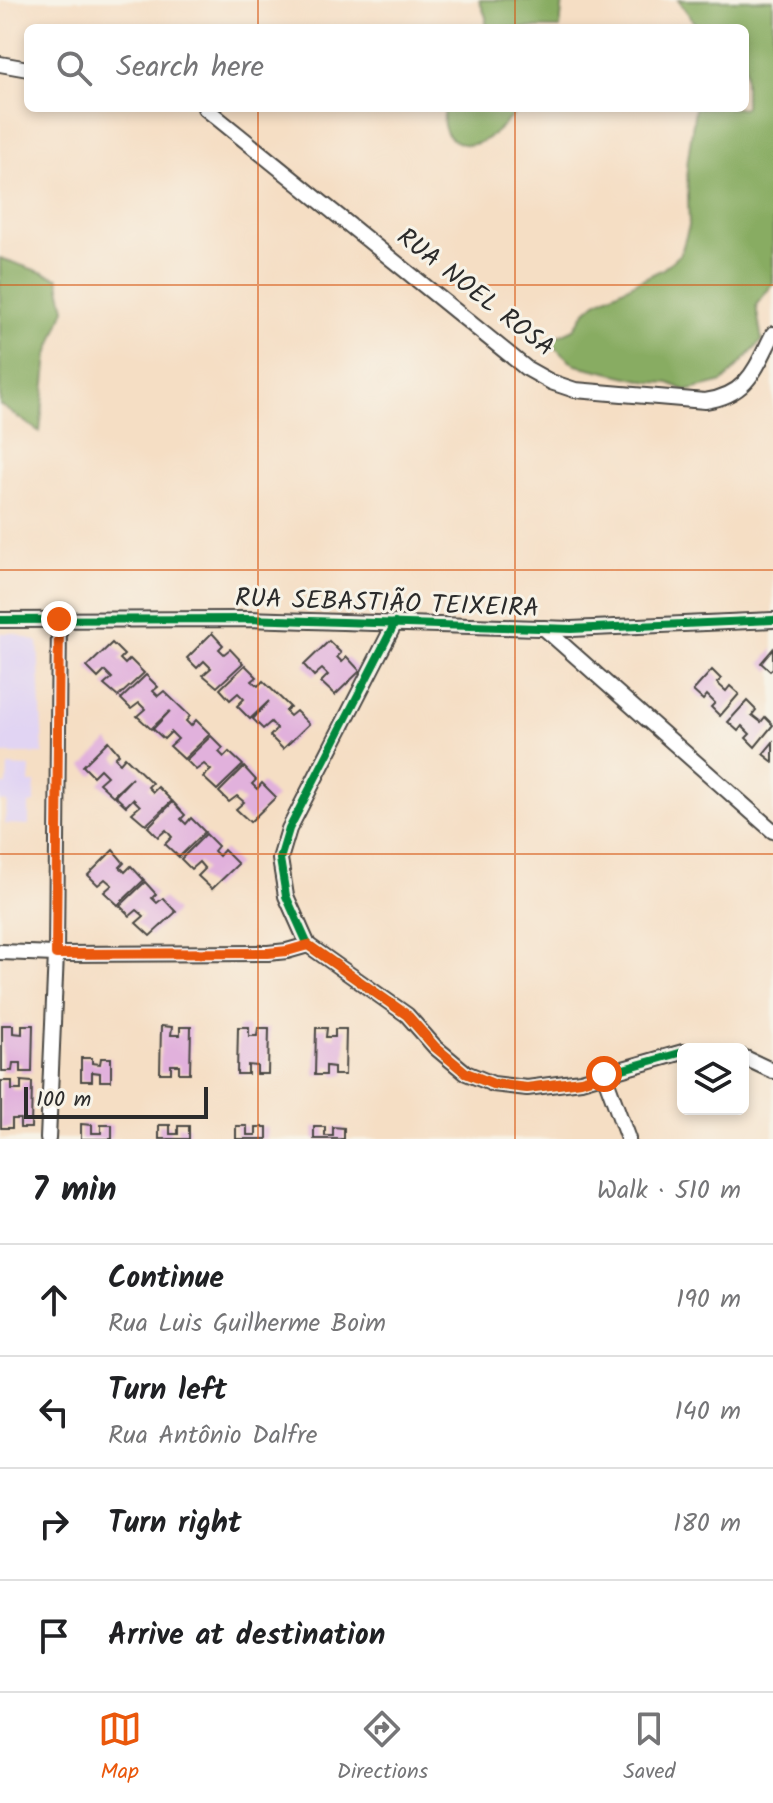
<!DOCTYPE html>
<meta charset="utf-8">
<style>
:root{--surface:#fff;--page:#f2f2f2;--text:#202124;--muted:#757577;--line:#e0e0e0;--accent:#ea580c}
body{margin:0;font-family:Kalam,sans-serif;background:var(--page);color:var(--text)}
.controls{position:absolute;right:24px;bottom:24px;display:grid;overflow:hidden;border-radius:12px;box-shadow:0 4px 12px #0003}
.controls button{width:72px;height:72px;display:grid;place-items:center;padding:0;border:0;border-bottom:2px solid var(--line);background:var(--surface);color:var(--text);font:40px sans-serif}
.scale{position:absolute;left:24px;bottom:20px;width:184px;box-sizing:border-box;padding-left:8px;border:4px solid #2b2b2b;border-top:0;font-size:22px;line-height:28px;white-space:nowrap;color:#2b2b2b;-webkit-text-stroke:6px #f7f3e8;paint-order:stroke}
.stop{position:absolute;width:24px;height:24px;margin:-18px;border:6px solid #ea580c;border-radius:50%;background:#fff}
.stop.end{background:#ea580c;border-color:#fff;box-shadow:0 2px 8px #0008}
.list{margin:0;padding:0;list-style:none}
h2{display:flex;justify-content:space-between;align-items:center;height:104px;margin:0;padding:0 32px;font-size:34px}
h2 small{font-size:26px;font-weight:400;color:var(--muted)}
.list li{display:grid;grid-template-columns:52px 1fr auto;gap:24px;align-items:center;box-sizing:border-box;height:112px;padding:0 32px;border-top:2px solid var(--line)}
.list b{display:block;font-size:30px;white-space:nowrap}
.list p{margin:0;font-size:26px;white-space:nowrap;color:var(--muted)}
.list em{font-size:26px;font-style:normal;color:var(--muted)}
.icon{flex:none;width:44px;height:44px;fill:none;stroke:currentColor;stroke-width:2;stroke-linecap:round;stroke-linejoin:round}
.map{position:relative;flex:none;width:773px;height:1139px;overflow:hidden}
.search{position:absolute;background:var(--surface);box-shadow:0 4px 12px #0003;left:24px;right:24px;top:24px;height:88px;display:flex;align-items:center;gap:20px;box-sizing:border-box;padding:0 28px;border-radius:12px;color:var(--muted);font-size:30px}
.sheet{height:552px;background:var(--surface)}
nav{display:flex;justify-content:space-around;align-items:center;box-sizing:border-box;height:112px;border-top:2px solid var(--line);background:var(--surface);font-size:22px;color:var(--muted)}
nav a{display:grid;justify-items:center;gap:4px}
nav .on{color:var(--accent)}
.map>svg:first-child{display:block}
.built{fill:#e1d4f3}
.forest{fill:#88ac62;stroke:#5a6c46;stroke-width:2}
.building{fill:#e1b1dc}
.lines{fill:none;stroke-linecap:round;stroke-linejoin:round}
.street-casing{stroke:#494642;stroke-width:18}
.street{stroke:#fff;stroke-width:14}
.cycleway-casing{stroke:#f7f3e8;stroke-width:13}
.cycleway{stroke:#00873e;stroke-width:8}
.route{stroke:#ea580c;stroke-width:10}
.grid{fill:none;stroke:#d5540f;stroke-width:2;stroke-opacity:0.55}
.labels{text-anchor:middle;dominant-baseline:central;stroke-width:6;stroke-linejoin:round;paint-order:stroke}
.street-label{font-size:26px;fill:#2b2b2b;stroke:#f7f3e8}
</style>
<div class="map">
<svg width="773" height="1139" viewBox="0 0 773 1139">
<rect width="100%" height="100%" fill="#f7f3e8"/>
<filter id="ink" filterUnits="userSpaceOnUse"><feTurbulence type="fractalNoise" baseFrequency=".0125" numOctaves="2"/><feDisplacementMap in="SourceGraphic" scale="16" xChannelSelector="R" yChannelSelector="G"/><feConvolveMatrix kernelMatrix="1 2 1 2 8 2 1 2 1" color-interpolation-filters="sRGB"/></filter>
<filter id="wash" filterUnits="userSpaceOnUse"><feTurbulence type="fractalNoise" baseFrequency=".006" numOctaves="4" result="noise"/><feDisplacementMap in="SourceGraphic" scale="32" xChannelSelector="R" yChannelSelector="G"/><feGaussianBlur stdDeviation="1.8" result="paint"/><feColorMatrix in="noise" values="0 0 0 0 0 0 0 0 0 0 0 0 0 0 0 0 0 1.4 0 .05"/><feComposite in="paint" operator="in"/></filter>
<g filter="url(#wash)">
<rect width="100%" height="100%" fill="#f5dec4"/>
<!-- built -->
<g class="built">
<path d="M0 633H14L38 642 43 754H0Z"/>
<path d="M8 766 30 767 29 783H35L34 803 29 804V825L5 824 7 802 0 801V785H7Z"/>
</g>
<!-- forest -->
<g class="forest">
<path d="M479 0H563L560 28H486V17Z"/>
<path d="M678 0H773V284L756 305 762 341 723 382 687 391 669 383 650 382 576 365 553 346 552 339 574 329 586 311 596 302 663 269 681 253 689 226 687 166 695 108H745V28H699Z"/>
<path d="M445 108H519C503 126 476 159 451 138 442 130 443 119 445 108Z"/>
<path d="M0 258 58 278 65 309 48 355 40 432 0 405Z"/>
</g>
<g id="blocks">
<!-- building -->
<g class="building">
<path d="M212 633 223 645 219 649 224 654 230 649 243 663 217 687 203 675 211 668 204 661 197 668 187 658Z"/>
<path d="M329 641 341 653 337 657 342 662 347 657 360 671 335 695 321 682 328 675 322 669 314 676 304 665Z"/>
<path d="M112 643 124 655 120 659 125 664 130 659 144 673 118 697 104 685 112 678 105 671 98 678 87 667Z"/>
<path d="M773 649V668L770 671 761 663Z"/>
<path d="M245 665 257 677 252 681 258 686 263 681 290 707 285 711 290 716 296 711 309 724 283 749 270 736 277 729 271 722 263 729 253 719 269 701 250 719 237 706 244 699 238 693 230 700 220 689Z"/>
<path d="M712 670 721 679 717 683 726 691 730 686 739 694 720 716 711 707 715 703 707 695 703 700 693 691Z"/>
<path d="M146 675 158 687 153 691 158 696 164 691 190 716 186 721 191 726 196 720 210 734 184 759 170 746 178 739 171 732 164 739 153 729 170 711 151 729 137 716 145 709 139 703 131 709 121 699Z"/>
<path d="M747 701 756 710 752 715 761 722 765 717 773 725 755 747 746 738 750 734 742 726 738 731 728 722Z"/>
<path d="M211 736 223 748 219 752 224 757 229 752 243 765 217 790 203 777 211 770 204 764 196 770 186 760Z"/>
<path d="M108 741 119 754 115 758 120 763 125 757 152 783 148 787 153 792 158 787 172 801 146 825 132 813 140 806 133 799 126 806 115 796 132 778 113 796 99 783 107 776 100 769 93 776 83 766Z"/>
<path d="M773 742V762L763 754Z"/>
<path d="M244 767 256 780 252 784 257 789 262 783 276 797 250 822 236 809 244 802 237 796 229 802 219 792Z"/>
<path d="M173 802 185 815 181 819 186 824 191 818 205 832 179 857 165 844 172 837 166 830 158 837 148 827Z"/>
<path d="M206 834 218 846 214 851 219 856 224 850 238 864 212 889 198 876 205 869 199 862 191 869 181 859Z"/>
<path d="M113 850 124 863 120 867 125 872 131 866 144 880 118 905 104 892 112 885 105 879 98 885 88 875Z"/>
<path d="M145 882 156 894 152 898 157 903 163 898 176 912 150 936 136 923 144 916 137 910 130 916 120 906Z"/>
<path d="M2 1025H13V1033L22 1034V1025H33L32 1072H21V1063H13L12 1071H2Z"/>
<path d="M161 1026 172 1027 171 1035H180V1027H191L190 1073H179V1065H171V1073H160Z"/>
<path d="M238 1027H249V1036H257L258 1028H269L268 1074H257V1066L248 1065V1074H237Z"/>
<path d="M316 1028H327L326 1037H335V1029H346L345 1075H334V1067L326 1066V1075H315Z"/>
<path d="M81 1058H92V1063L100 1064 101 1058H111V1081H100V1073L92 1072V1081H81Z"/>
<path d="M1 1081H12V1090H21V1081L32 1082 31 1128H20V1119H12V1128H1Z"/>
<path d="M81 1124 92 1125V1133H101V1125H112V1139H81Z"/>
<path d="M159 1125H170V1134H178V1126H189V1139H159Z"/>
<path d="M236 1126H247V1135H256V1127H267V1139H236Z"/>
<path d="M314 1127H325V1136H333V1127L344 1128V1139H314Z"/>
</g>
</g>
</g>
<g filter="url(#ink)">
<use href="#blocks" fill-opacity="0" stroke="#494642" stroke-width="2"/>
<g class="lines">
<defs>
<g id="street">
<path d="M0 64 28 69"/>
<path d="M205 108 526 368 551 382 575 390 705 401C748 395 755 369 773 334"/>
<path d="M0 620 246 619 571 629 773 620"/>
<path d="M395 623 289 829 280 859 286 896 308 945 407 1015 435 1047 466 1073 493 1084 527 1088 581 1081 683 1052"/>
<path d="M544 628 773 831"/>
<path d="M0 952 56 954 268 953 287 951 308 945"/>
<path d="M743 1057 773 1071"/>
<path d="M604 1074 628 1139"/>
<path d="M48 1139 56 954 59 619"/>
</g>
</defs>
<!-- street casing -->
<use href="#street" class="street-casing"/>
<!-- street -->
<use href="#street" class="street"/>
<defs>
<g id="cycleway">
<path d="M0 620 246 619 571 629 773 620"/>
<path d="M395 623 289 829 280 859 286 896 308 945 407 1015 435 1047 466 1073 493 1084 527 1088 581 1081 683 1052"/>
</g>
</defs>
<!-- cycleway casing -->
<use href="#cycleway" class="cycleway-casing"/>
<!-- cycleway -->
<use href="#cycleway" class="cycleway"/>
</g>
</g>
<g class="lines" filter="url(#ink)">
<!-- route -->
<path class="route" d="M59 619 56 954 268 953 287 951 308 945 407 1015 435 1047 466 1073 493 1084 527 1088 581 1081 604 1074"/>
</g>
<!-- grid -->
<path class="grid" d="M258 0V28M515 0V28M258 108V1139M515 108V1139M0 285H773M0 570H773M0 854H773"/>
<g class="labels">
<!-- street labels -->
<g class="street-label">
<text transform="translate(475 293) rotate(38)">RUA NOEL ROSA</text>
<text transform="translate(387 604) rotate(2)">RUA SEBASTIÃO TEIXEIRA</text>
</g>
</g>
</svg>
<div class="controls">
<button><svg class="icon" aria-label="layers" viewBox="0 0 24 24"><path d="M12 4l9 5-9 5-9-5zM3 14l9 5 9-5"/></svg></button>
</div>
<div class="scale">100 m</div>
<div class="stop" style="left:604px;top:1074px"></div>
<div class="stop end" style="left:59px;top:619px"></div>
<div class="search"><svg class="icon" aria-label="search" viewBox="0 0 24 24"><circle cx="10" cy="10" r="6"/><path d="M15 15l6 6"/></svg>Search here</div>
</div>
<section class="sheet">
<h2>7 min<small>Walk · 510 m</small></h2>
<ul class="list">
<li><svg class="icon" aria-label="ahead" viewBox="0 0 24 24"><path d="M12 20V5M6 11l6-6 6 6"/></svg><div><b>Continue</b><p>Rua Luis Guilherme Boim</p></div><em>190 m</em></li>
<li><svg class="icon" aria-label="left" viewBox="0 0 24 24"><path d="M17 20v-9H6M10 6l-5 5 5 5"/></svg><div><b>Turn left</b><p>Rua Antônio Dalfre</p></div><em>140 m</em></li>
<li><svg class="icon" aria-label="right" viewBox="0 0 24 24"><path d="M7 20v-9h11M14 6l5 5-5 5"/></svg><div><b>Turn right</b></div><em>180 m</em></li>
<li><svg class="icon" aria-label="arrive" viewBox="0 0 24 24"><path d="M6 21V4h12l-3 4 3 4H6"/></svg><div><b>Arrive at destination</b></div></li>
</ul>
</section>
<nav>
<a class="on"><svg class="icon" aria-label="map" viewBox="0 0 24 24"><path d="M3 6l6-2 6 2 6-2v14l-6 2-6-2-6 2zM9 4v14M15 6v14"/></svg>Map</a>
<a><svg class="icon" aria-label="directions" viewBox="0 0 24 24"><path d="M12 3l9 9-9 9-9-9zM9 14v-3h6M13 9l2 2-2 2"/></svg>Directions</a>
<a><svg class="icon" aria-label="saved" viewBox="0 0 24 24"><path d="M7 4h10v16l-5-4-5 4z"/></svg>Saved</a>
</nav>
